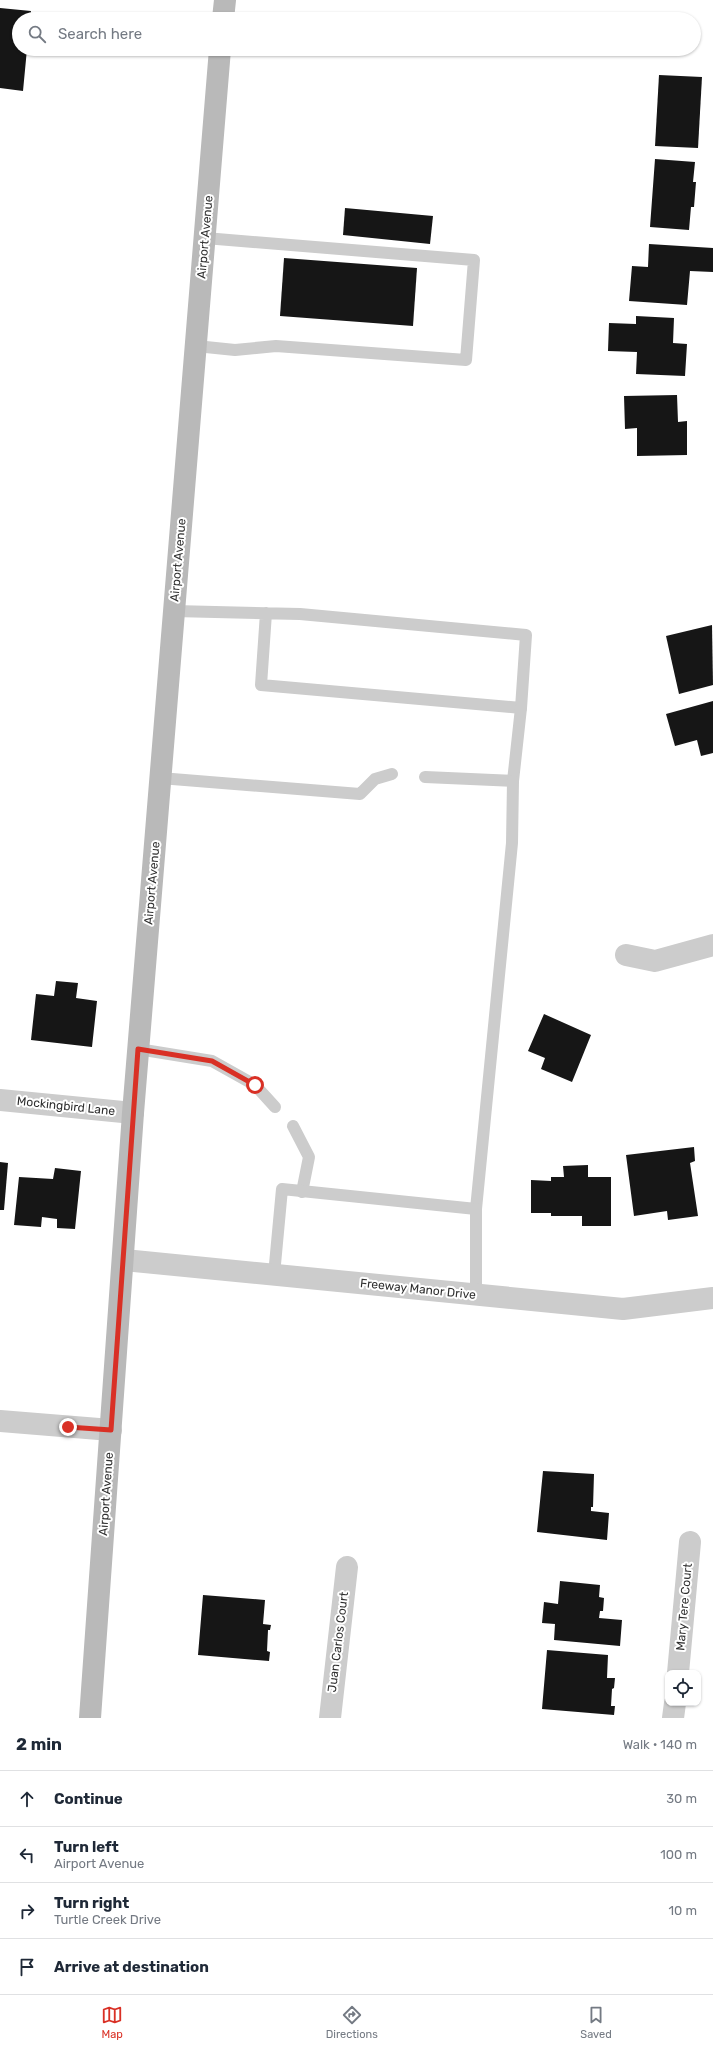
<!DOCTYPE html>
<meta charset="utf-8">
<style>
:root{--surface:#fff;--page:#f2f2f3;--text:#1f2937;--muted:#747a83;--line:#e0e1e3;--accent:#d93025}
body{margin:0;font-family:Rubik,sans-serif;background:var(--page);color:var(--text)}
.controls{position:absolute;right:12px;bottom:12px;display:grid;overflow:hidden;border-radius:8px;box-shadow:0 1px 3px #0004}
.controls button{width:36px;height:36px;display:grid;place-items:center;padding:0;border:0;border-bottom:1px solid var(--line);background:var(--surface);color:var(--text);font:20px sans-serif}
.stop{position:absolute;width:12px;height:12px;margin:-9px;border:3px solid #d93025;border-radius:50%;background:#fff}
.stop.end{background:#d93025;border-color:#fff;box-shadow:0 1px 4px #0008}
.list{margin:0;padding:0;list-style:none}
h2{display:flex;justify-content:space-between;align-items:center;height:52px;margin:0;padding:0 16px;font-size:17px}
h2 small{font-size:13px;font-weight:400;color:var(--muted)}
.list li{display:grid;grid-template-columns:26px 1fr auto;gap:12px;align-items:center;box-sizing:border-box;height:56px;padding:0 16px;border-top:1px solid var(--line)}
.list b{display:block;font-size:15px;white-space:nowrap}
.list p{margin:0;font-size:13px;white-space:nowrap;color:var(--muted)}
.list em{font-size:13px;font-style:normal;color:var(--muted)}
.icon{flex:none;width:22px;height:22px;fill:none;stroke:currentColor;stroke-width:2;stroke-linecap:round;stroke-linejoin:round}
.map{position:relative;flex:none;width:713px;height:1718px;overflow:hidden}
.search{position:absolute;background:var(--surface);box-shadow:0 1px 3px #0004;left:12px;right:12px;top:12px;height:44px;display:flex;align-items:center;gap:10px;box-sizing:border-box;padding:0 14px;border-radius:22px;color:var(--muted);font-size:15px}
.sheet{height:276px;background:var(--surface)}
nav{display:flex;justify-content:space-around;align-items:center;box-sizing:border-box;height:56px;border-top:1px solid var(--line);background:var(--surface);font-size:11px;color:var(--muted)}
nav a{display:grid;justify-items:center;gap:2px}
nav .on{color:var(--accent)}
.map>svg:first-child{display:block}
.building{fill:#161616}
.lines{fill:none;stroke-linecap:round;stroke-linejoin:round}
.lane{stroke:#ccc;stroke-width:12}
.street{stroke:#ccc;stroke-width:22}
.secondary{stroke:#b9b9b9;stroke-width:22}
.route{stroke:#d93025;stroke-width:5}
.labels{text-anchor:middle;dominant-baseline:central;stroke-width:4;stroke-linejoin:round;paint-order:stroke}
.street-label{font-size:12px;fill:#2f2f2f;stroke:#fff}
</style>
<div class="map">
<svg width="713" height="1718" viewBox="0 0 713 1718">
<rect width="100%" height="100%" fill="#fff"/>
<!-- building -->
<g class="building">
<path d="M0 8 31 11 30 19H19V49H27L23 91 0 88Z"/>
<path d="M659 75 702 77 698 148 655 146Z"/>
<path d="M655 159 695 162 693 182H696L694 207H691L689 230 650 227Z"/>
<path d="M345 208 433 216 430 244 343 235Z"/>
<path d="M649 244 713 248V272L690 271 687 305 629 301 632 266 648 267Z"/>
<path d="M284 258 417 268 413 326 280 316Z"/>
<path d="M636 316 674 318 673 343 687 344 685 376 636 374 637 352 608 351 609 323 636 324Z"/>
<path d="M677 395 678 422 687 421V455L637 456V428L625 429 624 396Z"/>
<path d="M712 625 713 685 679 694 666 636Z"/>
<path d="M713 701V753L701 756 697 740 675 746 666 714Z"/>
<path d="M56 981 78 983 76 998 97 1001 92 1047 31 1040 36 994 54 996Z"/>
<path d="M544 1014 591 1035 572 1082 541 1069 545 1058 528 1051Z"/>
<path d="M694 1147 695 1161 690 1163 698 1216 668 1220 667 1211 634 1216 626 1155Z"/>
<path d="M0 1162 8 1163 4 1210H0Z"/>
<path d="M588 1165V1177H611V1226H582V1216H551V1213H531V1180L551 1181V1177H564L563 1166Z"/>
<path d="M55 1168 81 1171 75 1229 57 1228V1219L42 1217 41 1227 14 1225 19 1177 53 1179Z"/>
<path d="M543 1471 594 1474 593 1507H591V1511L609 1513 607 1540 537 1532Z"/>
<path d="M560 1581 600 1585 599 1597 604 1598 603 1611H600L599 1618 622 1620 620 1646 554 1640 555 1624 542 1623 544 1602 558 1604Z"/>
<path d="M203 1595 265 1600 263 1624 271 1625 270 1630H268L267 1651 270 1652 269 1661 198 1655Z"/>
<path d="M547 1650 608 1655 607 1678H615L614 1688 612 1689 611 1706H615L614 1715 542 1709Z"/>
</g>
<g class="lines">
<!-- lane -->
<g class="lane">
<path d="M196 346 235 350 276 346 466 360 474 260 205 238"/>
<path d="M174 611 300 614 526 635 521 708 261 685 266 613"/>
<path d="M425 777 513 781 521 708"/>
<path d="M160 778 360 794 375 779 392 774"/>
<path d="M138 1049 212 1061 255 1085 275 1107"/>
<path d="M293 1126 309 1157 302 1192"/>
<path d="M274 1275 282 1189 476 1209 512 843 513 781"/>
<path d="M476 1295V1209"/>
</g>
<!-- street -->
<g class="street">
<path d="M626 955 655 961 713 945"/>
<path d="M0 1100 133 1113"/>
<path d="M124 1260 623 1309 713 1298"/>
<path d="M0 1421 111 1430"/>
<path d="M678 1673 690 1542"/>
<path d="M330 1718 347 1567"/>
<path d="M673 1718 675 1703"/>
</g>
<!-- secondary -->
<g class="secondary">
<path d="M223 19 225 0"/>
<path d="M90 1718 133 1113 220 49"/>
</g>
</g>
<g class="lines">
<!-- route -->
<path class="route" d="M68 1427 111 1430 138 1049 212 1061 255 1085"/>
</g>
<g class="labels">
<!-- street labels -->
<g class="street-label">
<text transform="translate(205 237) rotate(-85)">Airport Avenue</text>
<text transform="translate(178 560) rotate(-85)">Airport Avenue</text>
<text transform="translate(152 883) rotate(-85)">Airport Avenue</text>
<text transform="translate(66 1106) rotate(6)">Mockingbird Lane</text>
<text transform="translate(418 1289) rotate(6)">Freeway Manor Drive</text>
<text transform="translate(106 1494) rotate(-86)">Airport Avenue</text>
<text transform="translate(684 1607) rotate(-85)">Mary Tere Court</text>
<text transform="translate(338 1642) rotate(-83)">Juan Carlos Court</text>
</g>
</g>
</svg>
<div class="controls">
<button><svg class="icon" aria-label="locate" viewBox="0 0 24 24"><circle cx="12" cy="12" r="6"/><path d="M12 2v4M12 18v4M2 12h4M18 12h4"/></svg></button>
</div>
<div class="stop" style="left:255px;top:1085px"></div>
<div class="stop end" style="left:68px;top:1427px"></div>
<div class="search"><svg class="icon" aria-label="search" viewBox="0 0 24 24"><circle cx="10" cy="10" r="6"/><path d="M15 15l6 6"/></svg>Search here</div>
</div>
<section class="sheet">
<h2>2 min<small>Walk · 140 m</small></h2>
<ul class="list">
<li><svg class="icon" aria-label="ahead" viewBox="0 0 24 24"><path d="M12 20V5M6 11l6-6 6 6"/></svg><div><b>Continue</b></div><em>30 m</em></li>
<li><svg class="icon" aria-label="left" viewBox="0 0 24 24"><path d="M17 20v-9H6M10 6l-5 5 5 5"/></svg><div><b>Turn left</b><p>Airport Avenue</p></div><em>100 m</em></li>
<li><svg class="icon" aria-label="right" viewBox="0 0 24 24"><path d="M7 20v-9h11M14 6l5 5-5 5"/></svg><div><b>Turn right</b><p>Turtle Creek Drive</p></div><em>10 m</em></li>
<li><svg class="icon" aria-label="arrive" viewBox="0 0 24 24"><path d="M6 21V4h12l-3 4 3 4H6"/></svg><div><b>Arrive at destination</b></div></li>
</ul>
</section>
<nav>
<a class="on"><svg class="icon" aria-label="map" viewBox="0 0 24 24"><path d="M3 6l6-2 6 2 6-2v14l-6 2-6-2-6 2zM9 4v14M15 6v14"/></svg>Map</a>
<a><svg class="icon" aria-label="directions" viewBox="0 0 24 24"><path d="M12 3l9 9-9 9-9-9zM9 14v-3h6M13 9l2 2-2 2"/></svg>Directions</a>
<a><svg class="icon" aria-label="saved" viewBox="0 0 24 24"><path d="M7 4h10v16l-5-4-5 4z"/></svg>Saved</a>
</nav>
